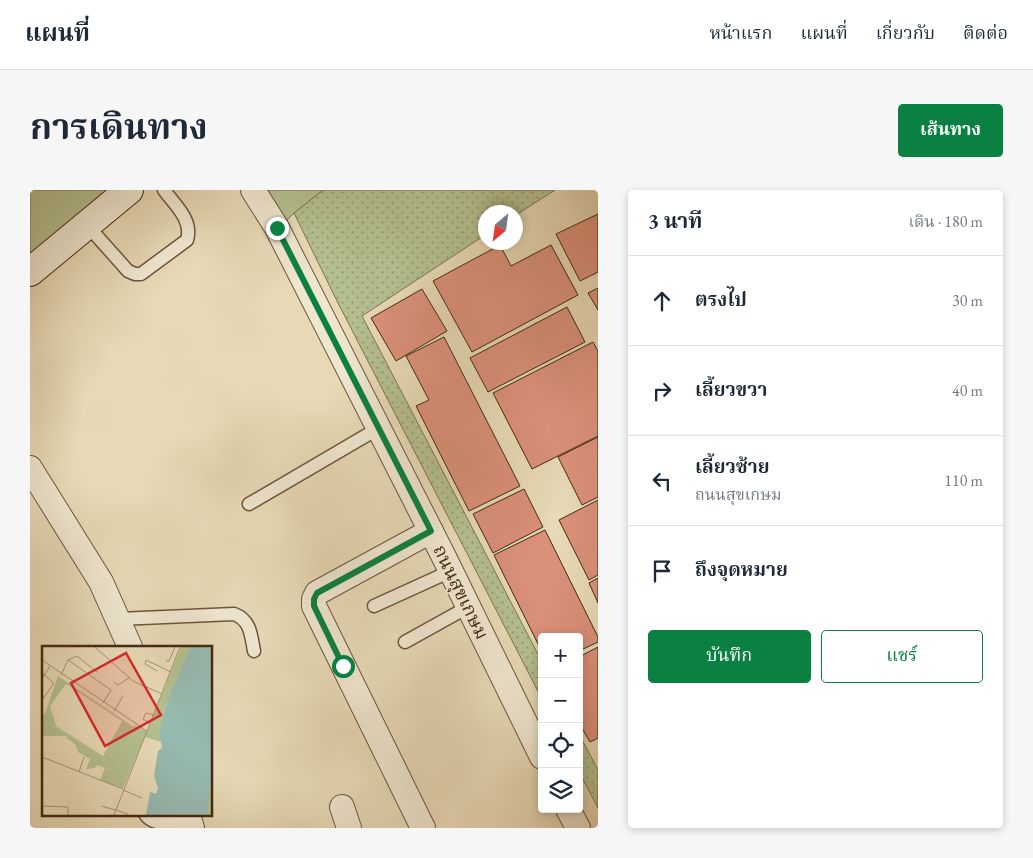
<!DOCTYPE html>
<html lang="th">
<meta charset="utf-8">
<style>
:root{--surface:#fff;--page:#f6f6f7;--text:#1f2937;--muted:#747a83;--line:#e0e1e3;--accent:#0b8043}
body{margin:0;font-family:"EB Garamond","Noto Serif Thai",serif;background:var(--page);color:var(--text)}
.controls{position:absolute;right:15px;bottom:15px;display:grid;overflow:hidden;border-radius:5px;box-shadow:0 2px 8px #0003}
.controls button{width:45px;height:45px;display:grid;place-items:center;padding:0;border:0;border-bottom:1px solid var(--line);background:var(--surface);color:var(--text);font:25px sans-serif}
.compass{position:absolute;left:448px;top:15px;width:45px;height:45px;border-radius:50%;background:var(--surface);box-shadow:0 2px 8px #0003;rotate:209deg}
.stop{position:absolute;width:15px;height:15px;margin:-11px;border:4px solid #0b8043;border-radius:50%;background:#fff}
.stop.end{background:#0b8043;border-color:#fff;box-shadow:0 1px 5px #0008}
.list{margin:0;padding:0;list-style:none}
h2{display:flex;justify-content:space-between;align-items:center;height:65px;margin:0;padding:0 20px;font-size:21px}
h2 small{font-size:16px;font-weight:400;color:var(--muted)}
.list li{display:grid;grid-template-columns:32px 1fr auto;gap:15px;align-items:center;box-sizing:border-box;height:90px;padding:0 20px;border-top:1px solid var(--line)}
.list b{display:block;font-size:19px;white-space:nowrap}
.list p{margin:0;font-size:16px;white-space:nowrap;color:var(--muted)}
.list em{font-size:16px;font-style:normal;color:var(--muted)}
.actions{display:flex;gap:10px;padding:15px 20px}
.actions a{flex:1;padding:11px 0;border:1px solid var(--accent);border-radius:5px;text-align:center;font-size:18px;color:var(--accent)}
.actions .main{background:var(--accent);color:#fff}
.icon{flex:none;width:28px;height:28px;fill:none;stroke:currentColor;stroke-width:2;stroke-linecap:round;stroke-linejoin:round}
.map{position:relative;flex:none;width:568px;height:638px;overflow:hidden;border-radius:5px}
header{display:flex;align-items:center;gap:30px;box-sizing:border-box;height:70px;padding:0 25px;background:var(--surface);border-bottom:1px solid var(--line)}
header strong{font-size:24px}
nav{display:flex;gap:28px;margin-inline-start:auto;font-size:18px}
.intro{display:flex;align-items:center;justify-content:space-between;box-sizing:border-box;height:120px;padding:0 30px}
h1{margin:0;font-size:35px}
.button{padding:12px 22px;border-radius:5px;background:var(--accent);color:#fff;font-size:18px;font-weight:700}
main{display:flex;gap:30px;padding:0 30px}
aside{flex:1;background:var(--surface);border-radius:5px;box-shadow:0 2px 8px #0003}
.map>svg:first-child{display:block}
.grass{fill:url(#grass-dots);stroke:#7c7450}
.green{fill:#b4bf8f;stroke:#7c7450}
.building{fill:#da9079;stroke:#442912}
.lines{fill:none;stroke-linecap:round;stroke-linejoin:round}
.lane-casing{stroke:#6d553b;stroke-width:15}
.street-casing{stroke:#6d553b;stroke-width:26}
.secondary-casing{stroke:#442912;stroke-width:30}
.lane{stroke:#efe6d0;stroke-width:12}
.street{stroke:#efe6d0;stroke-width:24}
.secondary{stroke:#efe6d0;stroke-width:28}
.route{stroke:#0b8043;stroke-width:6}
.labels{text-anchor:middle;dominant-baseline:central;stroke-width:4;stroke-linejoin:round;paint-order:stroke}
.street-label{font-size:19px;fill:#442912;stroke:#efe6d0}
.inset-road{fill:none;stroke:#a69374;stroke-width:1}
.view{fill:#d62828;fill-opacity:0.15;stroke:#d62828;stroke-width:2.5}
.inset-edge{fill:none;stroke:#442912;stroke-width:2.5}
</style>
<header>
<strong>แผนที่</strong>
<nav><a>หน้าแรก</a><a>แผนที่</a><a>เกี่ยวกับ</a><a>ติดต่อ</a></nav>
</header>
<div class="intro"><h1>การเดินทาง</h1><a class="button">เส้นทาง</a></div>
<main>
<div class="map">
<svg width="568" height="638" viewBox="0 0 568 638">
<defs>
<pattern id="grass-dots" width="8" height="8" patternUnits="userSpaceOnUse" patternTransform="scale(1.25)"><rect width="8" height="8" fill="#b4bf8f"/><path d="M2 2h.1M6 6h.1" fill="none" stroke="#949b73" stroke-width="1.8" stroke-linecap="round"/></pattern>
</defs>
<rect width="100%" height="100%" fill="#e7d9b6"/>
<filter id="stains"><feTurbulence type="fractalNoise" baseFrequency=".004" numOctaves="4"/><feColorMatrix values="0 0 0 0 .2 0 0 0 0 .09 0 0 0 0 .02 0 0 0 .5 -.17"/></filter>
<radialGradient id="worn" r=".72"><stop offset=".6" stop-color="#630" stop-opacity="0"/><stop offset="1" stop-color="#630" stop-opacity=".3"/></radialGradient>
<!-- grass -->
<g class="grass">
<path d="M293 0H525L486 25V22H456L455 45 332 126 512 472V509L307 111 264 23Z"/>
<path d="M549 544 568 580V618L549 582Z"/>
</g>
<!-- green -->
<g class="green">
<path d="M0 0H101L0 82Z"/>
<path d="M224 0H293L264 23 251 36Z"/>
</g>
<!-- building -->
<g class="building">
<path d="M568 24V82L550 91 526 44Z"/>
<path d="M470 55 481 76 521 55 548 105 442 162 403 91Z"/>
<path d="M568 98V120L558 103Z"/>
<path d="M392 99 417 141 366 171 341 128Z"/>
<path d="M537 117 555 152 458 202 440 168Z"/>
<path d="M414 147 490 296 439 321 386 216 399 210 376 166Z"/>
<path d="M563 152 568 161V246L502 279 463 203Z"/>
<path d="M568 247V307L552 315 528 267Z"/>
<path d="M494 299 513 337 463 363 443 324Z"/>
<path d="M568 310V385L559 390 529 330Z"/>
<path d="M515 340 568 447V452L549 461V447H512V462L464 365Z"/>
<path d="M568 388V413L559 393Z"/>
<path d="M568 457V548L560 552 549 533V467Z"/>
</g>
<g class="lines">
<defs>
<g id="lane">
<path d="M57 35 98 81 105 84H111L157 50C163 30 145 15 134 0"/>
<path d="M219 314 349 238"/>
<path d="M344 416 421 381"/>
<path d="M88 429 204 424C221 430 221 446 224 461"/>
<path d="M375 452 438 417"/>
<path d="M115 624C124 638 145 632 160 631"/>
</g>
<g id="street">
<path d="M223 0 247 38 414 367 512 567"/>
<path d="M0 278 71 392 100 457"/>
<path d="M312 617 319 638"/>
<path d="M538 619 548 638"/>
<path d="M158 624 162 638"/>
<path d="M393 638 284 416V409L287 403 401 341"/>
</g>
<path id="secondary" d="M0 82 99 0"/>
</defs>
<!-- lane casing -->
<use href="#lane" class="lane-casing"/>
<!-- street casing -->
<use href="#street" class="street-casing"/>
<!-- secondary casing -->
<use href="#secondary" class="secondary-casing"/>
<!-- lane -->
<use href="#lane" class="lane"/>
<!-- street -->
<use href="#street" class="street"/>
<!-- secondary -->
<use href="#secondary" class="secondary"/>
</g>
<g class="lines">
<!-- route -->
<path class="route" d="M247 38 401 341 287 403 284 409V416L313 476"/>
</g>
<g class="labels">
<!-- street labels -->
<g class="street-label">
<text transform="translate(431 402) rotate(64)">ถนนสุขเกษม</text>
</g>
</g>
<!-- overview -->
<g transform="translate(12 456)">
<rect width="170" height="170" fill="#e7d9b6"/>
<path d="M16 30 92 81 74 123 63 122 61 113 5 75 0 78V67L3 68ZM24 38 80 75 61 110 14 80 8 60Z" fill="#b4bf8f" fill-rule="evenodd"/>
<path d="M27 90 61 113 63 122 55 119 53 122 44 123 48 113 36 106 34 99 23 91Z" fill="#b4bf8f"/>
<path d="M4 75 27 90H0V78ZM170 116V169H166L168 123Z" fill="#b4bf8f"/>
<path d="M139 1H149L117 86 119 96 103 91 81 142 58 134 63 122 74 123 93 79 105 85Z" fill="#b4bf8f"/>
<path d="M149 1H170V116L166 169H104L108 146 114 148 116 143 112 129 116 105 120 102 117 86 129 46Z" fill="#97bab0"/>
<path class="inset-road" d="M53 1 91 35 120 48M0 14 105 85M124 15H127L133 1M115 25 103 18 104 14 129 26M55 26 35 10 26 14 69 44 61 57M0 27 12 37 0 54M19 29 26 14M0 33 8 20M72 36 76 39 87 32M72 65 81 50M108 77 101 73 104 67 112 69M0 111 81 143M37 126 42 111M81 144 100 152M0 160 26 161V169M60 160 86 168M72 169 138 1"/>
<path class="view" d="M84 7 119 69 63 100 29 37Z"/>
<rect width="170" height="170" class="inset-edge"/>
</g>
<rect width="100%" height="100%" filter="url(#stains)"/>
<rect width="100%" height="100%" fill="url(#worn)"/>
</svg>
<div class="controls">
<button>+</button>
<button>−</button>
<button><svg class="icon" aria-label="locate" viewBox="0 0 24 24"><circle cx="12" cy="12" r="6"/><path d="M12 2v4M12 18v4M2 12h4M18 12h4"/></svg></button>
<button><svg class="icon" aria-label="layers" viewBox="0 0 24 24"><path d="M12 4l9 5-9 5-9-5zM3 14l9 5 9-5"/></svg></button>
</div>
<svg class="compass" viewBox="-18 -18 36 36"><path d="M0-13l5 13h-10z" fill="#e53935"/><path d="M0 13l5-13h-10z" fill="#747a83"/></svg>
<div class="stop" style="left:313px;top:476px"></div>
<div class="stop end" style="left:247px;top:38px"></div>
</div>
<aside>
<h2>3 นาที<small>เดิน · 180 m</small></h2>
<ul class="list">
<li><svg class="icon" aria-label="ahead" viewBox="0 0 24 24"><path d="M12 20V5M6 11l6-6 6 6"/></svg><div><b>ตรงไป</b></div><em>30 m</em></li>
<li><svg class="icon" aria-label="right" viewBox="0 0 24 24"><path d="M7 20v-9h11M14 6l5 5-5 5"/></svg><div><b>เลี้ยวขวา</b></div><em>40 m</em></li>
<li><svg class="icon" aria-label="left" viewBox="0 0 24 24"><path d="M17 20v-9H6M10 6l-5 5 5 5"/></svg><div><b>เลี้ยวซ้าย</b><p>ถนนสุขเกษม</p></div><em>110 m</em></li>
<li><svg class="icon" aria-label="arrive" viewBox="0 0 24 24"><path d="M6 21V4h12l-3 4 3 4H6"/></svg><div><b>ถึงจุดหมาย</b></div></li>
</ul>
<div class="actions"><a class="main">บันทึก</a><a>แชร์</a></div>
</aside>
</main>
